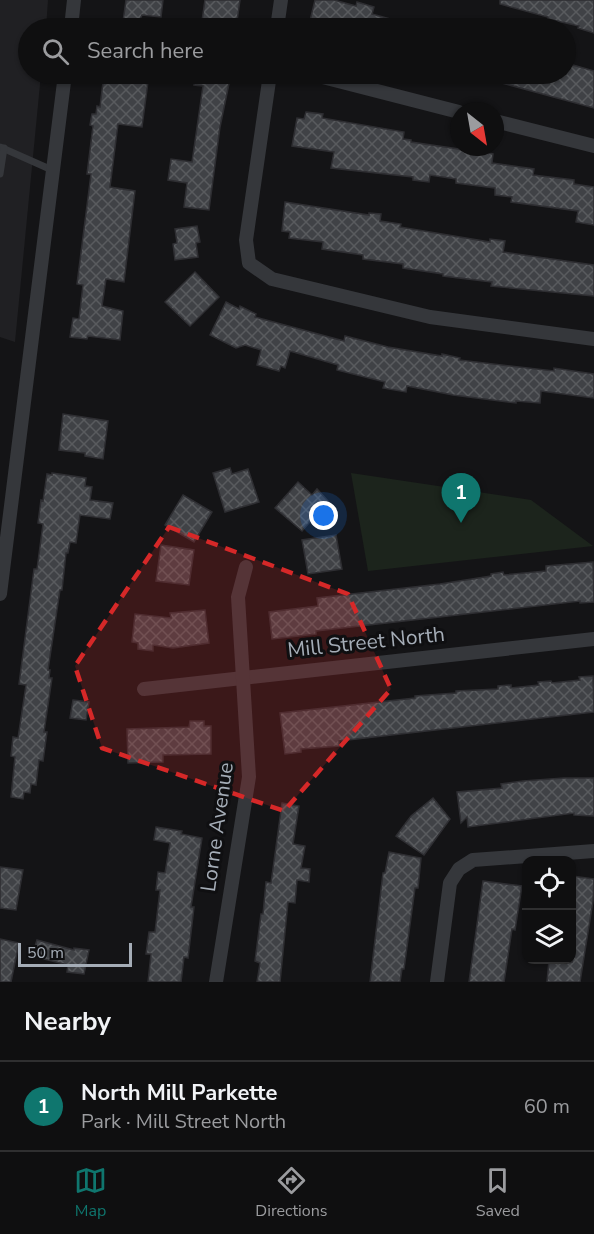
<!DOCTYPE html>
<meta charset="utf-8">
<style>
:root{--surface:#0f0f10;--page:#1d1d1e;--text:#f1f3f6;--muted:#9b9c9f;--line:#2f2f30;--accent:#0f766e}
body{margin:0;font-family:"Nunito Sans",sans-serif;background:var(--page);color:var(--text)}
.controls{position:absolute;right:18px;bottom:18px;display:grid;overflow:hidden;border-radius:12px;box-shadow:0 2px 4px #0004}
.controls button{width:54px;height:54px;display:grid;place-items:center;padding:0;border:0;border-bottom:2px solid var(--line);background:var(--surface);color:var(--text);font:30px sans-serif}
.compass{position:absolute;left:450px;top:102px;width:54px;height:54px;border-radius:50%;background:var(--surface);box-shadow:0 2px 4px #0004;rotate:149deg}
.scale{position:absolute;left:18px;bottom:15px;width:114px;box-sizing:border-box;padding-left:6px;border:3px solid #a5adb7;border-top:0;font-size:16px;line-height:21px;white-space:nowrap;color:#a5adb7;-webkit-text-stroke:4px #0f0f11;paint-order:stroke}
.you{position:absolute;left:324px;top:516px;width:21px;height:21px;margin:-15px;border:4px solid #fff;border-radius:50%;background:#1a73e8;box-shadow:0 0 0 9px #1a73e833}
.badge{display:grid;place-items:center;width:39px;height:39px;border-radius:50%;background:var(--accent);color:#fff;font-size:20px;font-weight:700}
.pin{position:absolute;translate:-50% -50px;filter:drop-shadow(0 2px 3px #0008)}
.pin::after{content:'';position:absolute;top:32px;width:21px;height:18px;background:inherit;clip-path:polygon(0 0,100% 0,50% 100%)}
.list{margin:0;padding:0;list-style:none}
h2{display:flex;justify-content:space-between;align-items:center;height:78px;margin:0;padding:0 24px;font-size:26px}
h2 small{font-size:20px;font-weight:400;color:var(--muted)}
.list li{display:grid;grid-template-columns:39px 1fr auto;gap:18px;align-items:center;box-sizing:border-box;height:90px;padding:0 24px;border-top:2px solid var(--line)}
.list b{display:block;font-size:22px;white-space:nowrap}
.list p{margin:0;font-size:20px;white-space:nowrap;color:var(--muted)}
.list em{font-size:20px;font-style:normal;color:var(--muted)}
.icon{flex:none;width:33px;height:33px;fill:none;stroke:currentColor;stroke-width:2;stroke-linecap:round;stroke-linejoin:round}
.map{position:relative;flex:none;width:594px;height:982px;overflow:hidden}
.search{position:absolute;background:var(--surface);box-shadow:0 2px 4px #0004;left:18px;right:18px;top:18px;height:66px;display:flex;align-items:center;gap:15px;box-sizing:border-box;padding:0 21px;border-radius:33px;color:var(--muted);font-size:22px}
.sheet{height:168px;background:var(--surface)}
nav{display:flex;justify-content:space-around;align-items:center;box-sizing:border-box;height:84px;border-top:2px solid var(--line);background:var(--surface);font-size:16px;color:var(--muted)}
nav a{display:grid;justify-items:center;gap:3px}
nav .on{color:var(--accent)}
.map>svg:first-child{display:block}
.built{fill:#202023}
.green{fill:#1c241c}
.building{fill:url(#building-cross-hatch);stroke:#2e2e32;stroke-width:1.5}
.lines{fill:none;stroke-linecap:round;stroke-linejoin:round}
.lane{stroke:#35373b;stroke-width:7}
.street{stroke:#35373b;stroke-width:14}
.marked{fill:#d62828;fill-opacity:0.2;stroke:#d62828;stroke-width:4.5;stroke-dasharray:12 8;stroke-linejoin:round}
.labels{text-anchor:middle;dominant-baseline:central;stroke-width:6;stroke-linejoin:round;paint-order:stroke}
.street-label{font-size:21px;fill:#a5adb7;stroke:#0f0f11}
</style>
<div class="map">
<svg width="594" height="982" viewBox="0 0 594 982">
<defs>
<pattern id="building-cross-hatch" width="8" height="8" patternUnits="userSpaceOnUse" patternTransform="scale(1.5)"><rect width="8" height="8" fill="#404246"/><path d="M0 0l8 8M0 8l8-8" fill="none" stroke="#595b5e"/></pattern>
</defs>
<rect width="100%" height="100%" fill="#141416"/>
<!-- built -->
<path class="built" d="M0 0H48L46 28H28V74H41L15 342 0 337Z"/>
<!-- green -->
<path class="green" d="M351 473 531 500 593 546 368 571Z"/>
<!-- building -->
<g class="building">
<path d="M126 0H163L161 17 142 15 138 24 123 22Z"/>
<path d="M205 0H240L236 28H201Z"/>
<path d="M315 0H334L356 6 357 2 374 7 372 14 412 25 411 28H323L309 25Z"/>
<path d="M500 0H594V33L578 28 579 26 548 19V17L500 4Z"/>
<path d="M566 63 594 71V108L480 77 481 74H566Z"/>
<path d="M104 74H149L142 127 118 124 110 187 135 191 124 282 106 279 102 306 123 311 120 340 88 336 87 339 70 337 73 318 79 319 83 285 77 284 91 174H87L93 126 90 125 92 114H96L97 106 100 107Z"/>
<path d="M196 74H231L220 127 209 210 184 207 187 183 168 180 171 159 192 162 203 86 194 85Z"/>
<path d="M306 112 323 114 322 118 404 132 403 139 411 140V142L493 154 492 163 534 169 533 175 574 180V184L594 187V225L576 222 578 211 511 202 512 197 495 195V188L456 183V179L430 175 429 182 413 180V177L331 168 334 152 292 146 297 118 304 119Z"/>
<path d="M285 202 369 215V213L381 214 380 221 401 224 400 227 490 242V239L505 241 503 252 594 265V296L491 286 492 282 443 276V274L403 268V264L363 259V255L322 249 323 242 289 238 290 232 282 231Z"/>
<path d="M197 226 200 242 196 243 198 257 175 260 173 244 177 243 175 229Z"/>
<path d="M195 272 219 297 190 326 165 302Z"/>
<path d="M226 302 239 309 240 306 256 314 255 317 344 341 345 336 388 347 442 356V354L460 358 459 360 554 371V368L594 374V398L541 391 540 403 516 401V403L453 395 407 386 406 392 383 388 385 382 337 370 338 365 290 351 285 368 281 366 279 371 257 365 261 350 245 345 236 348 210 335Z"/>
<path d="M63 414 108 421 103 459 85 456V453L59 450Z"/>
<path d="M230 468 232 474 248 469 259 502 225 512 213 473Z"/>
<path d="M52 473 86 478 85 486 92 487 90 500 113 503 110 519 80 515 76 543 70 542 68 553H66L62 590H60L48 670H50L49 678H52L44 732H47L43 761 39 760 36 785 31 784 30 793 24 792 23 799 11 797 15 757 11 756 13 737 18 738 26 685 19 684 34 569H37L43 524 38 523 41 500 43 501 47 474 52 475Z"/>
<path d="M298 482 312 495 317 489 328 501 302 531 275 508Z"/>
<path d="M183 495 212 512 194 542 165 525Z"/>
<path d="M336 535 342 569 308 574 302 540Z"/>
<path d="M161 545 194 550 189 585 156 581Z"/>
<path d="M593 562 594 602 580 603V601L316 631V634L272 639 269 612 318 606 317 598 440 584 491 576V574L503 572 504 575 546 571V566Z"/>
<path d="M205 610 209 643 173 648 153 645V651L138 649V643L132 642 135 614 171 618 170 613Z"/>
<path d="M593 676 594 712 339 741 340 746 301 749V752L285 754 280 713 415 698V696L456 693V691L498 689V686L511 685V688L539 685 538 682 551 681 552 683 580 680 579 677Z"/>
<path d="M73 700 89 702 86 720 70 718Z"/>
<path d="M190 721H204V726H211V754L163 755V762L128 763 127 729 189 727Z"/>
<path d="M564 778H594V816L574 815V813L468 827 467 817 461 823 457 792 502 788 501 784 523 781Z"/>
<path d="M433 798 450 819 424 855 396 836 411 816Z"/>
<path d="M282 803 299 806 293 844 305 846 301 868 310 869 309 882 297 880 295 903 288 902 280 982H257L260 963 255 961 261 914H263L266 882 271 883Z"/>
<path d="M156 827 182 831 181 834 202 838 191 907H194L188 958 184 957 181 982H148L151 954H146L149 932H155L160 890H156L158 872 165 873 170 843 154 840Z"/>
<path d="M389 852 421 858 418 888H415L404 969H402L400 982H370L383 873H385Z"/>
<path d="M0 867 23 870 16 910 0 908Z"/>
<path d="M572 876 594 879 593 901 580 982H547L549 960 572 962Z"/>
<path d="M483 881 522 886 515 930 512 929 504 982H469Z"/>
<path d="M0 939 19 943 11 982H0Z"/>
<path d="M37 940 74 950V948L89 950 84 974 67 972 68 965 32 956Z"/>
</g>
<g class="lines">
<!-- lane -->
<g class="lane">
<path d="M0 147 52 170"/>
<path d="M0 174 4 148"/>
</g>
<!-- street -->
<g class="street">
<path d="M71 28 74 0"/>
<path d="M277 28 281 0"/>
<path d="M270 74 246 240 249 263 272 279 430 317 594 339"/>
<path d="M311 74 459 112"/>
<path d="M495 121 594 146"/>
<path d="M0 594 65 74"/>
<path d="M144 689 594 639"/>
<path d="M216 982 249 777 238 597 246 567"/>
<path d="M437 982 450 883 459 869 473 860 594 851"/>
</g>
</g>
<!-- marked area -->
<path class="marked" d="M169 527 348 594 391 689 284 811 102 748 75 666Z"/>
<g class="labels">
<!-- street labels -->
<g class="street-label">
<text transform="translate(366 642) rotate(-6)">Mill Street North</text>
<text transform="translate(217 827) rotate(-82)">Lorne Avenue</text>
</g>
</g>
</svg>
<div class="controls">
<button><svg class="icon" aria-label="locate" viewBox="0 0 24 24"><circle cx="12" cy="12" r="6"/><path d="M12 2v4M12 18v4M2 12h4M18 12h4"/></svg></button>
<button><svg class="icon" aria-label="layers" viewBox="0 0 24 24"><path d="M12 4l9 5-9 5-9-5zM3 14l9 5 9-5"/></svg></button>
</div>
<svg class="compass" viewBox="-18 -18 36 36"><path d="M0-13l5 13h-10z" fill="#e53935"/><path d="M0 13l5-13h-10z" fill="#9b9c9f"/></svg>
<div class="scale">50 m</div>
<div class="you"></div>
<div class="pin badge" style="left:461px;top:523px">1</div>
<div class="search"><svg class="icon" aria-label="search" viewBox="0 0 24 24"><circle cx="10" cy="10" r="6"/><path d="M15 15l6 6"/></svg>Search here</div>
</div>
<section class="sheet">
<h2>Nearby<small></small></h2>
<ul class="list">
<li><span class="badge">1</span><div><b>North Mill Parkette</b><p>Park · Mill Street North</p></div><em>60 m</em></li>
</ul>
</section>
<nav>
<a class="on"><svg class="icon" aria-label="map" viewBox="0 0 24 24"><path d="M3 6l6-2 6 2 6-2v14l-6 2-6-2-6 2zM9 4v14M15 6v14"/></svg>Map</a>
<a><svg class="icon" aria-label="directions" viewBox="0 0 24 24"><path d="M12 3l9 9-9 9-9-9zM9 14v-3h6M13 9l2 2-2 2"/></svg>Directions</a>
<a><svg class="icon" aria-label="saved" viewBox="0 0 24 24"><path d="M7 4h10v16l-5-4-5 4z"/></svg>Saved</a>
</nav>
